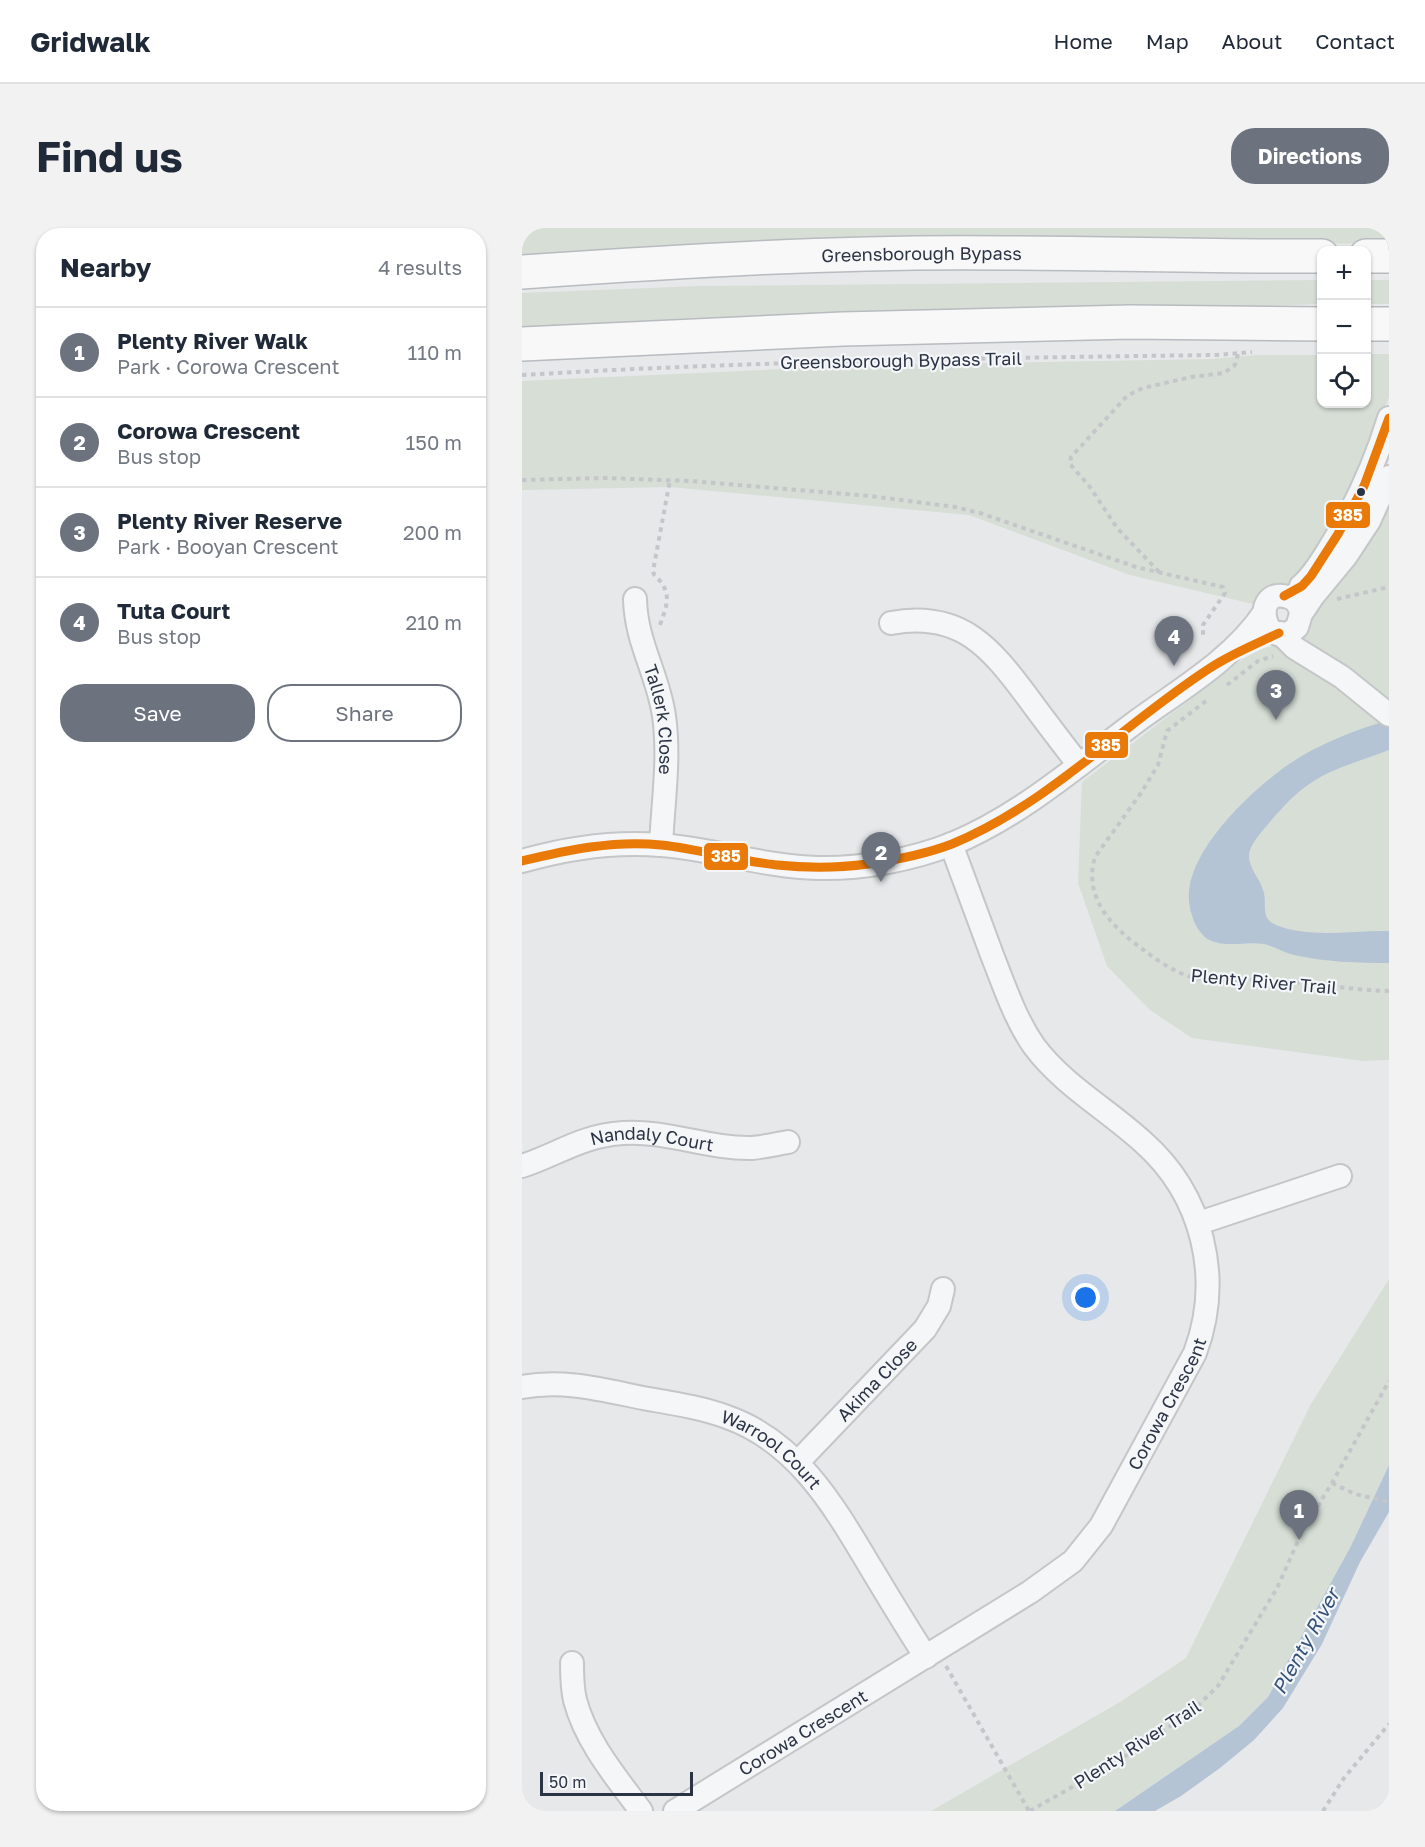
<!DOCTYPE html>
<meta charset="utf-8">
<style>
:root{--surface:#fff;--page:#f2f2f3;--text:#1f2937;--muted:#747a83;--line:#e0e1e3;--accent:#6c737f}
body{margin:0;font-family:"Golos Text",sans-serif;background:var(--page);color:var(--text)}
.controls{position:absolute;right:18px;top:18px;display:grid;overflow:hidden;border-radius:12px;box-shadow:0 2px 4px #0004}
.controls button{width:54px;height:54px;display:grid;place-items:center;padding:0;border:0;border-bottom:2px solid var(--line);background:var(--surface);color:var(--text);font:30px sans-serif}
.scale{position:absolute;left:18px;bottom:15px;width:153px;box-sizing:border-box;padding-left:6px;border:3px solid #2b3445;border-top:0;font-size:16px;line-height:21px;white-space:nowrap;color:#2b3445;-webkit-text-stroke:4px #f4f6f9;paint-order:stroke}
.you{position:absolute;left:564px;top:1070px;width:21px;height:21px;margin:-15px;border:4px solid #fff;border-radius:50%;background:#1a73e8;box-shadow:0 0 0 9px #1a73e833}
.badge{display:grid;place-items:center;width:39px;height:39px;border-radius:50%;background:var(--accent);color:#fff;font-size:20px;font-weight:700}
.pin{position:absolute;translate:-50% -50px;filter:drop-shadow(0 2px 3px #0008)}
.pin::after{content:'';position:absolute;top:32px;width:21px;height:18px;background:inherit;clip-path:polygon(0 0,100% 0,50% 100%)}
.list{margin:0;padding:0;list-style:none}
h2{display:flex;justify-content:space-between;align-items:center;height:78px;margin:0;padding:0 24px;font-size:26px}
h2 small{font-size:20px;font-weight:400;color:var(--muted)}
.list li{display:grid;grid-template-columns:39px 1fr auto;gap:18px;align-items:center;box-sizing:border-box;height:90px;padding:0 24px;border-top:2px solid var(--line)}
.list b{display:block;font-size:22px;white-space:nowrap}
.list p{margin:0;font-size:20px;white-space:nowrap;color:var(--muted)}
.list em{font-size:20px;font-style:normal;color:var(--muted)}
.actions{display:flex;gap:12px;padding:18px 24px}
.actions a{flex:1;padding:14px 0;border:2px solid var(--accent);border-radius:24px;text-align:center;font-size:21px;color:var(--accent)}
.actions .main{background:var(--accent);color:#fff}
.icon{flex:none;width:33px;height:33px;fill:none;stroke:currentColor;stroke-width:2;stroke-linecap:round;stroke-linejoin:round}
.map{position:relative;flex:none;width:867px;height:1583px;overflow:hidden;border-radius:24px}
header{display:flex;align-items:center;gap:36px;box-sizing:border-box;height:84px;padding:0 30px;background:var(--surface);border-bottom:2px solid var(--line)}
header strong{font-size:28px}
nav{display:flex;gap:33px;margin-inline-start:auto;font-size:21px}
.intro{display:flex;align-items:center;justify-content:space-between;box-sizing:border-box;height:144px;padding:0 36px}
h1{margin:0;font-size:42px}
.button{padding:15px 27px;border-radius:24px;background:var(--accent);color:#fff;font-size:21px;font-weight:700}
main{display:flex;gap:36px;padding:0 36px}
aside{flex:1;background:var(--surface);border-radius:24px;box-shadow:0 2px 4px #0004}
.map>svg:first-child{display:block}
.green{fill:#d6ded6}
.water{fill:#b4c4d5}
.lines{fill:none;stroke-linecap:round;stroke-linejoin:round}
.minor-casing{stroke:#c4c6c8;stroke-width:26}
.highway-casing{stroke:#b8bbbf;stroke-width:36}
.path{stroke:#c5c6ca;stroke-width:4;stroke-dasharray:4.5 4.5;stroke-linecap:butt}
.minor{stroke:#f5f6f7;stroke-width:22}
.highway{stroke:#f8f8f8;stroke-width:33}
.bus-1-casing{stroke:#f4f6f9;stroke-width:14}
.bus-1{stroke:#ea7a07;stroke-width:9}
.bus-dot{fill:#2b3445;stroke:#f4f6f9;stroke-width:2}
.labels{text-anchor:middle;dominant-baseline:central;stroke-width:4.5;stroke-linejoin:round;paint-order:stroke}
.street-label{font-size:18px;fill:#2b3445;stroke:#f4f6f9}
.water-label{font-size:20px;font-style:italic;fill:#34527a;stroke:#f4f6f9}
.line-badge{stroke:#f4f6f9;stroke-width:2}
.badge-label{font-size:16px;text-anchor:middle;font-weight:bold;fill:#fff}
</style>
<header>
<strong>Gridwalk</strong>
<nav><a>Home</a><a>Map</a><a>About</a><a>Contact</a></nav>
</header>
<div class="intro"><h1>Find us</h1><a class="button">Directions</a></div>
<main>
<aside>
<h2>Nearby<small>4 results</small></h2>
<ul class="list">
<li><span class="badge">1</span><div><b>Plenty River Walk</b><p>Park · Corowa Crescent</p></div><em>110 m</em></li>
<li><span class="badge">2</span><div><b>Corowa Crescent</b><p>Bus stop</p></div><em>150 m</em></li>
<li><span class="badge">3</span><div><b>Plenty River Reserve</b><p>Park · Booyan Crescent</p></div><em>200 m</em></li>
<li><span class="badge">4</span><div><b>Tuta Court</b><p>Bus stop</p></div><em>210 m</em></li>
</ul>
<div class="actions"><a class="main">Save</a><a>Share</a></div>
</aside>
<div class="map">
<svg width="867" height="1583" viewBox="0 0 867 1583">
<rect width="100%" height="100%" fill="#e6e8ea"/>
<!-- green -->
<g class="green">
<path d="M0 0H867V15L72 23 0 27Z"/>
<path d="M799 52V76L0 102V65L179 58Z"/>
<path d="M844 52H867V76H845Z"/>
<path d="M845 126H867V169L828 273 774 353 748 361 735 377 608 347 447 287 148 259 0 262V153L351 137 690 131 735 127H799L800 176H844Z"/>
<path d="M867 266V832L841 833 670 810 628 782 585 738 556 655 560 554 721 431 739 421 759 416Z"/>
<path d="M867 1051V1237L829 1318 746 1469 717 1498 593 1583H409L598 1474 664 1430 789 1176Z"/>
</g>
<!-- water -->
<g class="water">
<path d="M867 492V522C844 531 815 539 795 551 773 564 758 582 742 601 736 608 727 619 727 628 727 641 738 650 741 662 746 675 737 690 754 697 789 711 830 702 867 703V735C835 735 803 734 772 727 762 725 752 718 742 716 724 713 700 721 684 710 677 704 672 695 670 687 651 636 723 569 760 541 791 518 830 503 867 492Z"/>
<path d="M867 1237V1284L838 1334 800 1416 761 1480 732 1512 698 1540 659 1568 633 1583H593L717 1498 746 1469 829 1318Z"/>
</g>
<g class="lines">
<defs>
<g id="minor">
<path d="M779 358C791 348 799 334 807 321 833 280 853 236 867 190"/>
<path id="s1" d="M113 371C114 415 136 446 142 488 148 530 141 574 139 617"/>
<path d="M779 386C778 378 774 371 766 369 727 357 742 430 775 399L779 386 791 368 824 328 847 293 867 249"/>
<path d="M369 395C439 382 469 420 507 471 523 493 540 515 557 537"/>
<path d="M758 405 773 420 820 449 867 487"/>
<path d="M0 633C45 620 92 613 139 617 192 621 242 639 296 640 340 641 389 632 430 616 498 588 556 537 615 493 659 461 711 431 742 385"/>
<path id="s2" d="M0 938C37 926 58 908 101 905 144 902 186 921 230 920 242 919 254 916 266 914"/>
<path d="M677 995 818 948"/>
<path id="s3" d="M0 1159C41 1151 81 1162 121 1170 149 1175 178 1179 205 1189 276 1214 313 1280 349 1340 367 1370 385 1400 404 1429"/>
<path id="s4" d="M276 1234 403 1101 417 1078 421 1061"/>
<path d="M50 1435C50 1447 50 1460 53 1472 64 1514 94 1549 119 1583"/>
<path id="s5" d="M153 1583 508 1364 551 1333 579 1298 673 1125C701 1050 681 967 621 914 585 881 541 857 512 818 493 791 482 757 470 727 456 690 443 653 429 616"/>
</g>
<g id="highway">
<path d="M844 28H867"/>
<path id="s6" d="M0 44C160 33 321 23 481 25 587 25 693 29 800 28"/>
<path d="M844 96H867"/>
<path d="M0 116 321 101 608 94 800 96"/>
</g>
</defs>
<!-- minor casing -->
<use href="#minor" class="minor-casing"/>
<!-- highway casing -->
<use href="#highway" class="highway-casing"/>
<!-- path -->
<g class="path">
<path d="M0 147C232 133 463 130 695 127L730 124"/>
<path d="M0 252 82 250 169 253 348 268 433 279 458 285 614 339 701 359 703 365 681 397V408"/>
<path d="M637 344 595 300 568 259 548 236 549 229 605 168 621 160 669 149 702 145 713 137 716 126"/>
<path d="M815 371 867 359"/>
<path d="M138 397C143 382 150 369 139 354 135 349 132 349 131 343L148 252"/>
<path d="M705 457 736 433 751 428"/>
<path d="M684 473 645 503 636 537 619 565 573 629C561 669 589 698 619 720 633 731 649 742 666 748 693 756 725 750 753 752 791 755 829 762 867 763"/>
<path d="M810 1255 833 1266 867 1274"/>
<path d="M424 1438 507 1583"/>
<path d="M508 1583 594 1534 626 1513 669 1484 696 1458 755 1360 781 1302 810 1255 867 1153"/>
<path d="M801 1583 822 1550 867 1496"/>
</g>
<!-- minor -->
<use href="#minor" class="minor"/>
<!-- highway -->
<use href="#highway" class="highway"/>
<defs>
<g id="bus-1">
<path d="M762 368 780 358 789 348 816 306 842 258 867 190"/>
<path d="M0 633C45 622 92 612 139 617 178 621 216 633 255 637 285 640 316 640 346 636 373 632 404 626 430 616 527 576 601 496 688 440 709 426 734 416 757 405"/>
</g>
</defs>
<!-- bus-1 casing -->
<use href="#bus-1" class="bus-1-casing"/>
<!-- bus-1 -->
<use href="#bus-1" class="bus-1"/>
</g>
<!-- markers -->
<circle class="bus-dot" cx="839" cy="264" r="5"/>
<g class="labels">
<!-- street labels -->
<g class="street-label">
<text stroke="none"><textPath href="#s6" startOffset="400">Greensborough Bypass</textPath></text>
<text transform="translate(379 132) rotate(-1)">Greensborough Bypass Trail</text>
<text stroke="none"><textPath href="#s1" startOffset="124">Tallerk Close</textPath></text>
<text transform="translate(742 753) rotate(5)">Plenty River Trail</text>
<text stroke="none"><textPath href="#s2" startOffset="136">Nandaly Court</textPath></text>
<text stroke="none"><textPath href="#s4" startOffset="114">Akima Close</textPath></text>
<text stroke="none"><textPath href="#s5" startOffset="654">Corowa Crescent</textPath></text>
<text stroke="none"><textPath href="#s3" startOffset="264">Warrool Court</textPath></text>
<text stroke="none"><textPath href="#s5" startOffset="150">Corowa Crescent</textPath></text>
<text transform="translate(615 1516) rotate(-33)">Plenty River Trail</text>
</g>
<!-- water labels -->
<g class="water-label">
<text transform="translate(783 1413) rotate(-61)">Plenty River</text>
</g>
</g>
<g class="line-badge">
<rect x="803" y="273" width="46" height="28" rx="6" fill="#ea7a07"/>
<rect x="562" y="503" width="45" height="28" rx="6" fill="#ea7a07"/>
<rect x="181" y="614" width="46" height="29" rx="6" fill="#ea7a07"/>
</g>
<g class="badge-label">
<text x="826" y="293">385</text>
<text x="584" y="523">385</text>
<text x="204" y="634">385</text>
</g>
</svg>
<div class="controls">
<button>+</button>
<button>−</button>
<button><svg class="icon" aria-label="locate" viewBox="0 0 24 24"><circle cx="12" cy="12" r="6"/><path d="M12 2v4M12 18v4M2 12h4M18 12h4"/></svg></button>
</div>
<div class="scale">50 m</div>
<div class="you"></div>
<div class="pin badge" style="left:777px;top:1312px">1</div>
<div class="pin badge" style="left:359px;top:654px">2</div>
<div class="pin badge" style="left:754px;top:492px">3</div>
<div class="pin badge" style="left:652px;top:438px">4</div>
</div>
</main>
